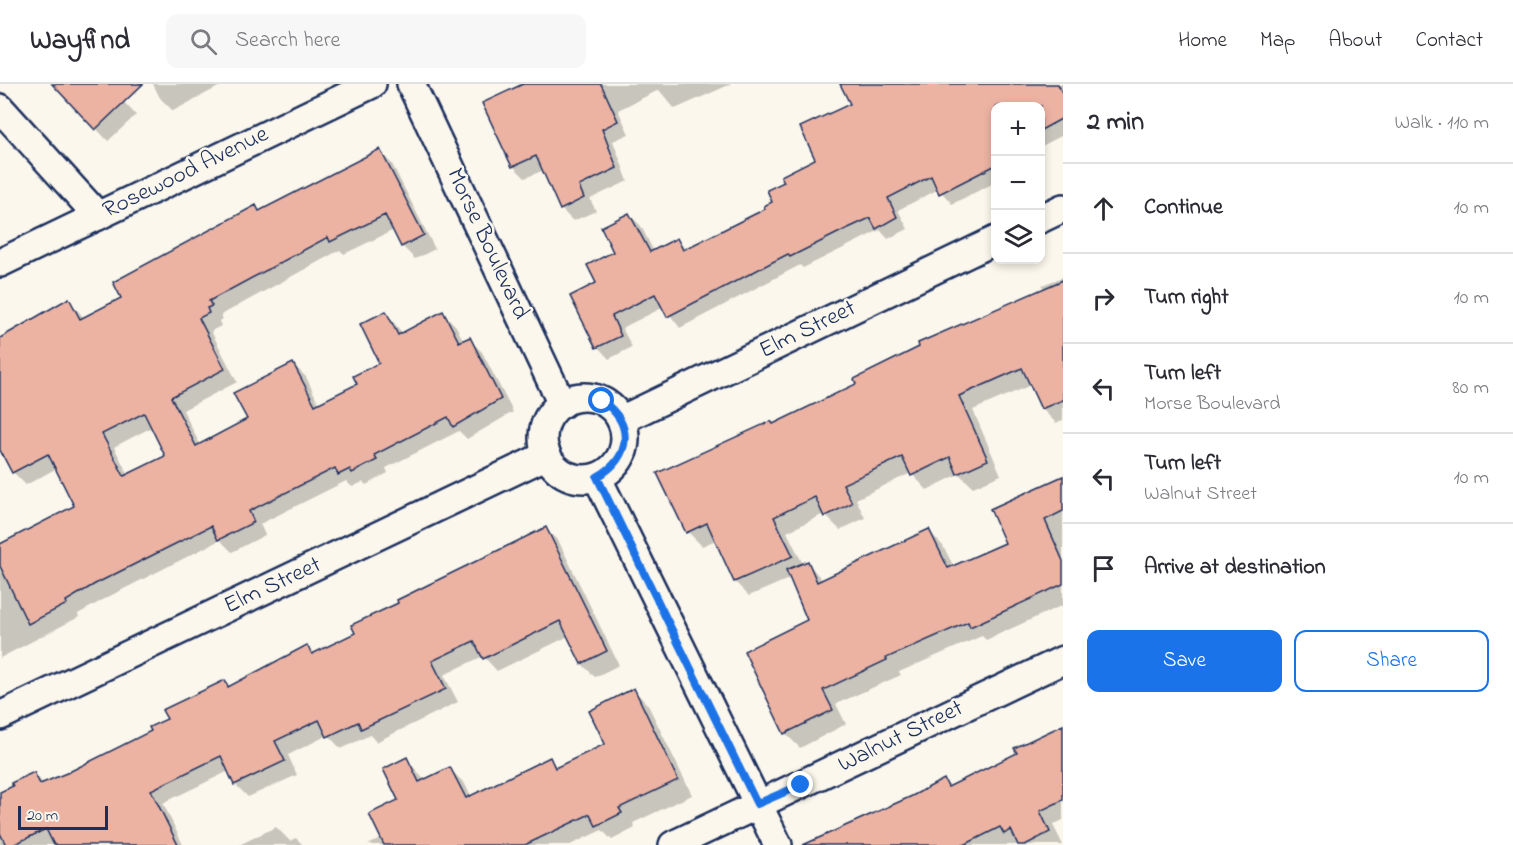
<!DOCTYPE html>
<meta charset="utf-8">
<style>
:root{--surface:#fff;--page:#f7f7f7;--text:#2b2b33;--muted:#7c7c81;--line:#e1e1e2;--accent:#1a73e8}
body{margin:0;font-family:"Indie Flower",sans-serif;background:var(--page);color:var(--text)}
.controls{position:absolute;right:18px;top:18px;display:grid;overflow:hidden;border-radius:12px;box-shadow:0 3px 9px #0003}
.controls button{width:54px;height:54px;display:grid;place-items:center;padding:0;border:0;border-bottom:2px solid var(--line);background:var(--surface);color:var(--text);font:30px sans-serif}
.scale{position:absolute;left:18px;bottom:15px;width:90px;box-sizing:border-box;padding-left:6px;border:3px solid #1b2f5e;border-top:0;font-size:16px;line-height:21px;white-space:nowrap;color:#1b2f5e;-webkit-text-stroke:4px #fbf7ec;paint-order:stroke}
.stop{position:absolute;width:18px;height:18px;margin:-14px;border:4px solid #1a73e8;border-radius:50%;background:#fff}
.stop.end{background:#1a73e8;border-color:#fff;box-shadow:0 2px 6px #0008}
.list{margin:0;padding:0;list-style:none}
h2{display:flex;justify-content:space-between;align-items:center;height:78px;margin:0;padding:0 24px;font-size:26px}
h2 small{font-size:20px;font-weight:400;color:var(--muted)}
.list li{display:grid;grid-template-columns:39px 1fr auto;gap:18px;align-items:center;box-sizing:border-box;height:90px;padding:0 24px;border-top:2px solid var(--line)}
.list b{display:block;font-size:22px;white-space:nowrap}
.list p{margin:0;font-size:20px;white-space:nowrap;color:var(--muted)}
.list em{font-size:20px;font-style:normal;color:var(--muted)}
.actions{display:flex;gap:12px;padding:18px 24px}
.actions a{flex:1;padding:14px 0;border:2px solid var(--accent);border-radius:12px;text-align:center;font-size:21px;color:var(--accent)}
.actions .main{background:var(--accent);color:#fff}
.icon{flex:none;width:33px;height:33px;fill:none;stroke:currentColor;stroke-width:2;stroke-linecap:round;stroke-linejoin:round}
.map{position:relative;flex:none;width:1063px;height:761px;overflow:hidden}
header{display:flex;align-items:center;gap:36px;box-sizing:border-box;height:84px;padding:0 30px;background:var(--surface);border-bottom:2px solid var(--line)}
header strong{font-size:28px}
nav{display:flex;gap:33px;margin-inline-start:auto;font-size:21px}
.search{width:420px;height:54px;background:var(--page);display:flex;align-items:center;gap:15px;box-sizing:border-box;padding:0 21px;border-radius:12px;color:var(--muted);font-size:22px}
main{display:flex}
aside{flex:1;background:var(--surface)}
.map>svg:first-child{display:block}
.shadow{fill:#0003;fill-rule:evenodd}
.building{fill:#ecb3a3;stroke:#1b2f5e;stroke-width:1.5;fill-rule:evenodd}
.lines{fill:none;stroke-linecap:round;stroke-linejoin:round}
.street-casing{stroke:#1b2f5e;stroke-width:32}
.street{stroke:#fbf7ec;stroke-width:27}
.route{stroke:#1a73e8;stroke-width:8}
.labels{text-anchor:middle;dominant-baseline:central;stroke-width:5;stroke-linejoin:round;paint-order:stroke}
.street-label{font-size:24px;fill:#1b2f5e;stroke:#fbf7ec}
</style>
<header>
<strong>Wayfind</strong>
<div class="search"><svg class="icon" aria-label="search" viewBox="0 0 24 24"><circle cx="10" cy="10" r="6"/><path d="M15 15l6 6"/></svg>Search here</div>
<nav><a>Home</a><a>Map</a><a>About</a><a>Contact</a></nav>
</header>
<main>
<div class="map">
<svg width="1063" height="761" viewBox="0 0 1063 761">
<rect width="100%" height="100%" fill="#fbf7ec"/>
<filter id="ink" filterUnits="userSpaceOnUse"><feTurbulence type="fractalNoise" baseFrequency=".0167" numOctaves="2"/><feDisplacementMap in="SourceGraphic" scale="12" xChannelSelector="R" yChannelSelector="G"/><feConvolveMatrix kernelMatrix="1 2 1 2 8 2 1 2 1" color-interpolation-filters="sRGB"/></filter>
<g filter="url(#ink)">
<!-- shadow -->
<g class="shadow">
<path d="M54 0H107L136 31 108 57Z"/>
<path d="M153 0H224L173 27 160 14Z"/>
<path d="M525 0H731L675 25 659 6 618 26 629 50 613 57 628 97 590 115 596 127 573 137 561 125 544 86 525 94 513 82Z"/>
<path d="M852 0H1063V51L1040 63V22H996V98L952 120 939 105 898 126 908 145 888 155 880 146 803 184 800 181 680 244 664 223 622 244 632 263 609 275 598 263 572 213 598 200 615 169 629 130 641 142 654 168 677 156 687 166 767 125 786 98 817 76 852 21Z"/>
<path d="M379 67 392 80 435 165 415 175 402 162 394 146 344 170 340 166 221 231 223 235 219 237 221 242 211 247 237 298 183 326 200 361 249 336 293 280 306 293 319 320 359 300 381 279 386 229 403 250 443 229 456 242 464 258 469 255 482 268 513 328 467 355 459 347 386 384 388 389 366 401 363 398 352 403 346 397 260 440 265 451 232 468 220 456 108 513 78 530 79 533 0 574V461L76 422 57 384 26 401 13 388 0 363V255L69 216 84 234 123 215 256 123 261 128ZM152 343 167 372 129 392 114 363Z"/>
<path d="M1063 193V336L1056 339 1042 325 1031 301 973 326 1001 391 973 403 959 390 927 406 911 389 856 415 865 434 840 446 824 430 787 448 803 480 807 478 823 497 929 447 943 462 954 483 1007 460 1063 393V521L986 556 982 552 899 588 901 591 836 620 846 640 800 664 785 649 809 537 791 494 749 512 735 498 716 456 702 462 688 448 773 341 1044 206 1042 201Z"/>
<path d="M546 445 559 458 619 581 595 593 582 580 569 552 497 587 483 572 444 591 458 618 376 658 370 651 341 665 328 651 288 671 297 691 248 713 235 700 229 687 163 719 183 761H0V710L34 690 44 700 153 648 225 597 231 603 307 562 315 570Z"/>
<path d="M634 606 648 621 692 711 633 739 635 744 612 756 602 746 570 761H368L382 754 400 717 407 675 425 697 450 685 465 700 471 713 550 675 558 684 607 660Z"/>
<path d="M1063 643V736L1053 741 1063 761H850L843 745 944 696 951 704 1019 670Z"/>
<path d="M276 743 290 757 296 754 303 761H239Z"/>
</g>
<!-- building -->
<g class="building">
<path d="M52 0H143L95 46Z"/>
<path d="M523 0H601L618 37 602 45 617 84 579 102 584 114 560 126 536 72 512 83 482 19Z"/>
<path d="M840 0H1058L1063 11V34L1041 46V22H996V81L939 110 931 92 888 114 897 133 876 145 870 134 844 146 790 173 788 170 667 233 655 210 612 232 621 252 596 264 570 212 596 199 587 181 613 168 601 143 629 129 650 168 677 154 683 166 765 125 764 122 772 118 767 106 784 98 781 92 815 75 800 43 850 20Z"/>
<path d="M380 65 424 151 401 163 385 131 330 158 328 153 209 217 212 222 207 224 209 229 199 234 225 285 171 313 196 362 247 335 233 309 293 279 315 321 357 300 353 292 379 279 360 240 386 227 398 251 443 227 459 258 470 253 501 315 453 343 448 333 374 371 377 376 352 389 350 385 338 391 335 384 249 427 254 438 218 456 211 442 95 500 66 517 67 520 28 540 0 482V460L74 422 48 370 12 389 0 366V254L69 214 80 235 121 214 113 198 256 121 259 127ZM144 329 165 372 124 392 102 350Z"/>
<path d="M1063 196V316L1041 325 1022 284 959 312 988 376 957 390 950 373 911 392 902 373 843 400 852 419 824 433 815 413 774 433 793 472 734 498 707 439 686 449 657 389 771 337 773 340 856 300 854 295 919 263 918 259Z"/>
<path d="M1063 392V427L1045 436 1063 477V500L970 543 968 538 886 574 887 576 823 606 833 626 784 650 744 567 807 536 786 486 808 477 817 498 929 445 948 484 1005 459 990 425Z"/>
<path d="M546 443 607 567 581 580 560 537 483 575 474 557 432 577 446 605 361 645 358 638 327 653 319 636 275 657 285 677 234 701 221 672 151 706 178 761H54L46 745 13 761H6L0 749V708L13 702 11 699 34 688 40 700 69 688 151 647 149 643 167 635 162 626 225 596 228 603 307 561 312 570 355 549 351 541 398 519 397 516Z"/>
<path d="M634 604 678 696 619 724 622 729 596 742 590 730 525 761H384L369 730 398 716 383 685 407 673 419 698 450 683 466 714 550 673 555 684 605 660 589 627Z"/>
<path d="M1063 641V716L1040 727 1050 748 1025 761H1018L1011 746 1004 750 1000 743 964 761H803L912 712 944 695 948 703 1017 669 1014 664Z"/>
</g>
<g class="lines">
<defs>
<g id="street">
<path d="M411 0 562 320"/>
<path d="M0 24 98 132"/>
<path d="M1040 135 1063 124"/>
<path d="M0 179 372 0"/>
<circle cx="584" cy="354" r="41"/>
<path d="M621 336 996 156"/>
<path d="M597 393 778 761"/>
<path d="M0 632 547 371"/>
<path d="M673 761 1063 576"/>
</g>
</defs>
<!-- street casing -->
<use href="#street" class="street-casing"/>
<!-- street -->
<use href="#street" class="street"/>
</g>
</g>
<g class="lines" filter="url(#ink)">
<!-- route -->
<path class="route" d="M602 317C635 340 631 374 597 393L757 720 801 701"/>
</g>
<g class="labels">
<!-- street labels -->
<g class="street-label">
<text transform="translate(186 89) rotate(-26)">Rosewood Avenue</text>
<text transform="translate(487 160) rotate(65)">Morse Boulevard</text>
<text transform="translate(808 246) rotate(-26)">Elm Street</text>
<text transform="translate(273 502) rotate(-25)">Elm Street</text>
<text transform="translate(901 653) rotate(-26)">Walnut Street</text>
</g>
</g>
</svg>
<div class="controls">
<button>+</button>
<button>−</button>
<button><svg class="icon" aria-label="layers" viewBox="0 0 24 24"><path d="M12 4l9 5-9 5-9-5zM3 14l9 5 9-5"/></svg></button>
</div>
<div class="scale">20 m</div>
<div class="stop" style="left:602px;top:317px"></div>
<div class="stop end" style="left:801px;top:701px"></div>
</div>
<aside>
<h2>2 min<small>Walk · 110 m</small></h2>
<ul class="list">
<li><svg class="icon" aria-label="ahead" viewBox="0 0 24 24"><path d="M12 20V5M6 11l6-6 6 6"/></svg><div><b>Continue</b></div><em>10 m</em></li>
<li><svg class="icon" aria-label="right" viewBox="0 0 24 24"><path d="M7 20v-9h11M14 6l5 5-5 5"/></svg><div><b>Turn right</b></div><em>10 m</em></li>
<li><svg class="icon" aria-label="left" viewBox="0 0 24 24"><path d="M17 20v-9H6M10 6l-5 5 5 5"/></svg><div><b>Turn left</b><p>Morse Boulevard</p></div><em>80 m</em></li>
<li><svg class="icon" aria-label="left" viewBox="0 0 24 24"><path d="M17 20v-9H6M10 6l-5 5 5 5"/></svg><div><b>Turn left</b><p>Walnut Street</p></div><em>10 m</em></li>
<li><svg class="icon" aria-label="arrive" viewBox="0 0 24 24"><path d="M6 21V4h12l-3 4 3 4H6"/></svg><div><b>Arrive at destination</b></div></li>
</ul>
<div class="actions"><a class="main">Save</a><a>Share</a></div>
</aside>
</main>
